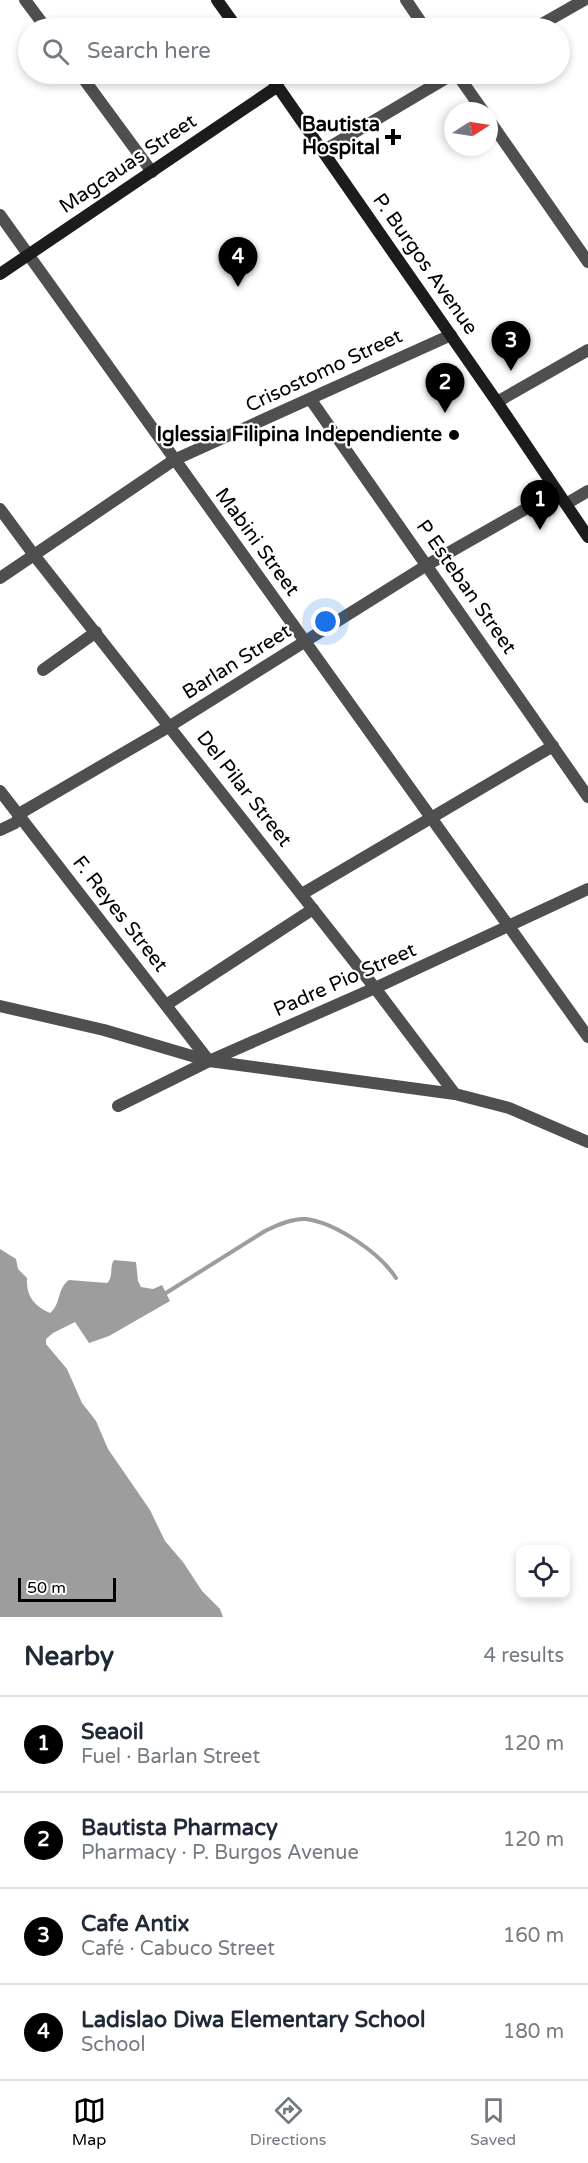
<!DOCTYPE html>
<meta charset="utf-8">
<style>
:root{--surface:#fff;--page:#f6f6f7;--text:#1f2937;--muted:#747a83;--line:#e0e1e3;--accent:#000}
body{margin:0;font-family:"Varela Round",sans-serif;background:var(--page);color:var(--text)}
.controls{position:absolute;right:18px;bottom:18px;display:grid;overflow:hidden;border-radius:12px;box-shadow:0 3px 9px #0003}
.controls button{width:54px;height:54px;display:grid;place-items:center;padding:0;border:0;border-bottom:2px solid var(--line);background:var(--surface);color:var(--text);font:30px sans-serif}
.compass{position:absolute;left:444px;top:102px;width:54px;height:54px;border-radius:50%;background:var(--surface);box-shadow:0 3px 9px #0003;rotate:78deg}
.scale{position:absolute;left:18px;bottom:15px;width:98px;box-sizing:border-box;padding-left:6px;border:3px solid #000;border-top:0;font-size:16px;line-height:21px;white-space:nowrap;color:#000;-webkit-text-stroke:4px #fff;paint-order:stroke}
.you{position:absolute;left:326px;top:622px;width:21px;height:21px;margin:-15px;border:4px solid #fff;border-radius:50%;background:#1a73e8;box-shadow:0 0 0 9px #1a73e833}
.badge{display:grid;place-items:center;width:39px;height:39px;border-radius:50%;background:var(--accent);color:#fff;font-size:20px;font-weight:700}
.pin{position:absolute;translate:-50% -50px;filter:drop-shadow(0 2px 3px #0008)}
.pin::after{content:'';position:absolute;top:32px;width:21px;height:18px;background:inherit;clip-path:polygon(0 0,100% 0,50% 100%)}
.list{margin:0;padding:0;list-style:none}
h2{display:flex;justify-content:space-between;align-items:center;height:78px;margin:0;padding:0 24px;font-size:26px}
h2 small{font-size:20px;font-weight:400;color:var(--muted)}
.list li{display:grid;grid-template-columns:39px 1fr auto;gap:18px;align-items:center;box-sizing:border-box;height:96px;padding:0 24px;border-top:2px solid var(--line)}
.list b{display:block;font-size:22px;white-space:nowrap}
.list p{margin:0;font-size:20px;white-space:nowrap;color:var(--muted)}
.list em{font-size:20px;font-style:normal;color:var(--muted)}
.icon{flex:none;width:33px;height:33px;fill:none;stroke:currentColor;stroke-width:2;stroke-linecap:round;stroke-linejoin:round}
.map{position:relative;flex:none;width:588px;height:1617px;overflow:hidden}
.search{position:absolute;background:var(--surface);box-shadow:0 3px 9px #0003;left:18px;right:18px;top:18px;height:66px;display:flex;align-items:center;gap:15px;box-sizing:border-box;padding:0 21px;border-radius:33px;color:var(--muted);font-size:22px}
.sheet{height:462px;background:var(--surface)}
nav{display:flex;justify-content:space-around;align-items:center;box-sizing:border-box;height:84px;border-top:2px solid var(--line);background:var(--surface);font-size:16px;color:var(--muted)}
nav a{display:grid;justify-items:center;gap:3px}
nav .on{color:var(--accent)}
.map>svg:first-child{display:block}
.water{fill:#9d9d9d}
.lines{fill:none;stroke-linecap:round;stroke-linejoin:round}
.stream{stroke:#9d9d9d;stroke-width:4}
.street{stroke:#4f4f4f;stroke-width:12}
.secondary{stroke:#1c1c1c;stroke-width:12}
.poi-dot{fill:#000;stroke:#fff;stroke-width:2}
.labels{text-anchor:middle;dominant-baseline:central;stroke-width:4.5;stroke-linejoin:round;paint-order:stroke}
.poi-label{font-size:20px;font-weight:bold;fill:#000;stroke:#fff;text-anchor:end}
.street-label{font-size:20px;fill:#000;stroke:#fff}
</style>
<div class="map">
<svg width="588" height="1617" viewBox="0 0 588 1617">
<rect width="100%" height="100%" fill="#fff"/>
<!-- water -->
<path class="water" d="M0 1249 16 1259 18 1269 27 1278C26 1296 34 1306 50 1313 61 1305 57 1288 69 1280L107 1283C114 1277 109 1267 114 1260L136 1262 138 1281 141 1287 153 1289 162 1285 170 1301 109 1336 89 1343 75 1322 53 1333 46 1339V1344L67 1369 82 1403 96 1421 108 1449 150 1510 165 1541 183 1562 202 1591 220 1609 223 1617H0Z"/>
<g class="lines">
<!-- stream -->
<path class="stream" d="M166 1293 265 1231C277 1225 292 1218 306 1219 336 1223 380 1253 396 1278"/>
<!-- street -->
<g class="street">
<path d="M25 0 46 28"/>
<path d="M406 0 425 28"/>
<path d="M535 28 584 0"/>
<path d="M80 74 152 172"/>
<path d="M457 74 483 111"/>
<path d="M489 120 588 262"/>
<path d="M323 151 453 74"/>
<path d="M0 215 588 1037"/>
<path d="M311 400 588 797"/>
<path d="M497 402 588 350"/>
<path d="M566 504 588 491"/>
<path d="M0 509 34 555 375 988 455 1094"/>
<path d="M0 578 174 460 451 335"/>
<path d="M43 670 96 632"/>
<path d="M0 791 209 1061"/>
<path d="M0 830 15 823 24 811 170 726 427 565 557 491"/>
<path d="M302 894 553 746"/>
<path d="M166 1005 313 909"/>
<path d="M0 1006 104 1030 209 1061 455 1094 509 1108 588 1142"/>
<path d="M118 1106 209 1061 375 988 588 889"/>
</g>
<!-- secondary -->
<g class="secondary">
<path d="M217 0 237 28"/>
<path d="M269 74 497 402 588 537"/>
<path d="M0 274 278 86"/>
</g>
</g>
<!-- markers -->
<g class="poi-dot">
<path d="M390 128h6v6h6v6h-6v6h-6v-6h-6v-6h6z"/>
<circle cx="454" cy="435" r="6"/>
</g>
<g class="labels">
<!-- poi labels -->
<g class="poi-label">
<text x="380" y="125">Bautista<tspan x="380" dy="23">Hospital</tspan></text>
<text x="442" y="435">Iglessia Filipina Independiente</text>
</g>
<!-- street labels -->
<g class="street-label">
<text transform="translate(128 164) rotate(-34)">Magcauas Street</text>
<text transform="translate(425 264) rotate(55)">P. Burgos Avenue</text>
<text transform="translate(324 371) rotate(-25)">Crisostomo Street</text>
<text transform="translate(257 542) rotate(54)">Mabini Street</text>
<text transform="translate(466 587) rotate(55)">P Esteban Street</text>
<text transform="translate(237 662) rotate(-32)">Barlan Street</text>
<text transform="translate(244 789) rotate(52)">Del Pilar Street</text>
<text transform="translate(120 914) rotate(52)">F. Reyes Street</text>
<text transform="translate(345 980) rotate(-24)">Padre Pio Street</text>
</g>
</g>
</svg>
<div class="controls">
<button><svg class="icon" aria-label="locate" viewBox="0 0 24 24"><circle cx="12" cy="12" r="6"/><path d="M12 2v4M12 18v4M2 12h4M18 12h4"/></svg></button>
</div>
<svg class="compass" viewBox="-18 -18 36 36"><path d="M0-13l5 13h-10z" fill="#e53935"/><path d="M0 13l5-13h-10z" fill="#747a83"/></svg>
<div class="scale">50 m</div>
<div class="you"></div>
<div class="pin badge" style="left:540px;top:530px">1</div>
<div class="pin badge" style="left:445px;top:413px">2</div>
<div class="pin badge" style="left:511px;top:371px">3</div>
<div class="pin badge" style="left:238px;top:287px">4</div>
<div class="search"><svg class="icon" aria-label="search" viewBox="0 0 24 24"><circle cx="10" cy="10" r="6"/><path d="M15 15l6 6"/></svg>Search here</div>
</div>
<section class="sheet">
<h2>Nearby<small>4 results</small></h2>
<ul class="list">
<li><span class="badge">1</span><div><b>Seaoil</b><p>Fuel · Barlan Street</p></div><em>120 m</em></li>
<li><span class="badge">2</span><div><b>Bautista Pharmacy</b><p>Pharmacy · P. Burgos Avenue</p></div><em>120 m</em></li>
<li><span class="badge">3</span><div><b>Cafe Antix</b><p>Café · Cabuco Street</p></div><em>160 m</em></li>
<li><span class="badge">4</span><div><b>Ladislao Diwa Elementary School</b><p>School</p></div><em>180 m</em></li>
</ul>
</section>
<nav>
<a class="on"><svg class="icon" aria-label="map" viewBox="0 0 24 24"><path d="M3 6l6-2 6 2 6-2v14l-6 2-6-2-6 2zM9 4v14M15 6v14"/></svg>Map</a>
<a><svg class="icon" aria-label="directions" viewBox="0 0 24 24"><path d="M12 3l9 9-9 9-9-9zM9 14v-3h6M13 9l2 2-2 2"/></svg>Directions</a>
<a><svg class="icon" aria-label="saved" viewBox="0 0 24 24"><path d="M7 4h10v16l-5-4-5 4z"/></svg>Saved</a>
</nav>
